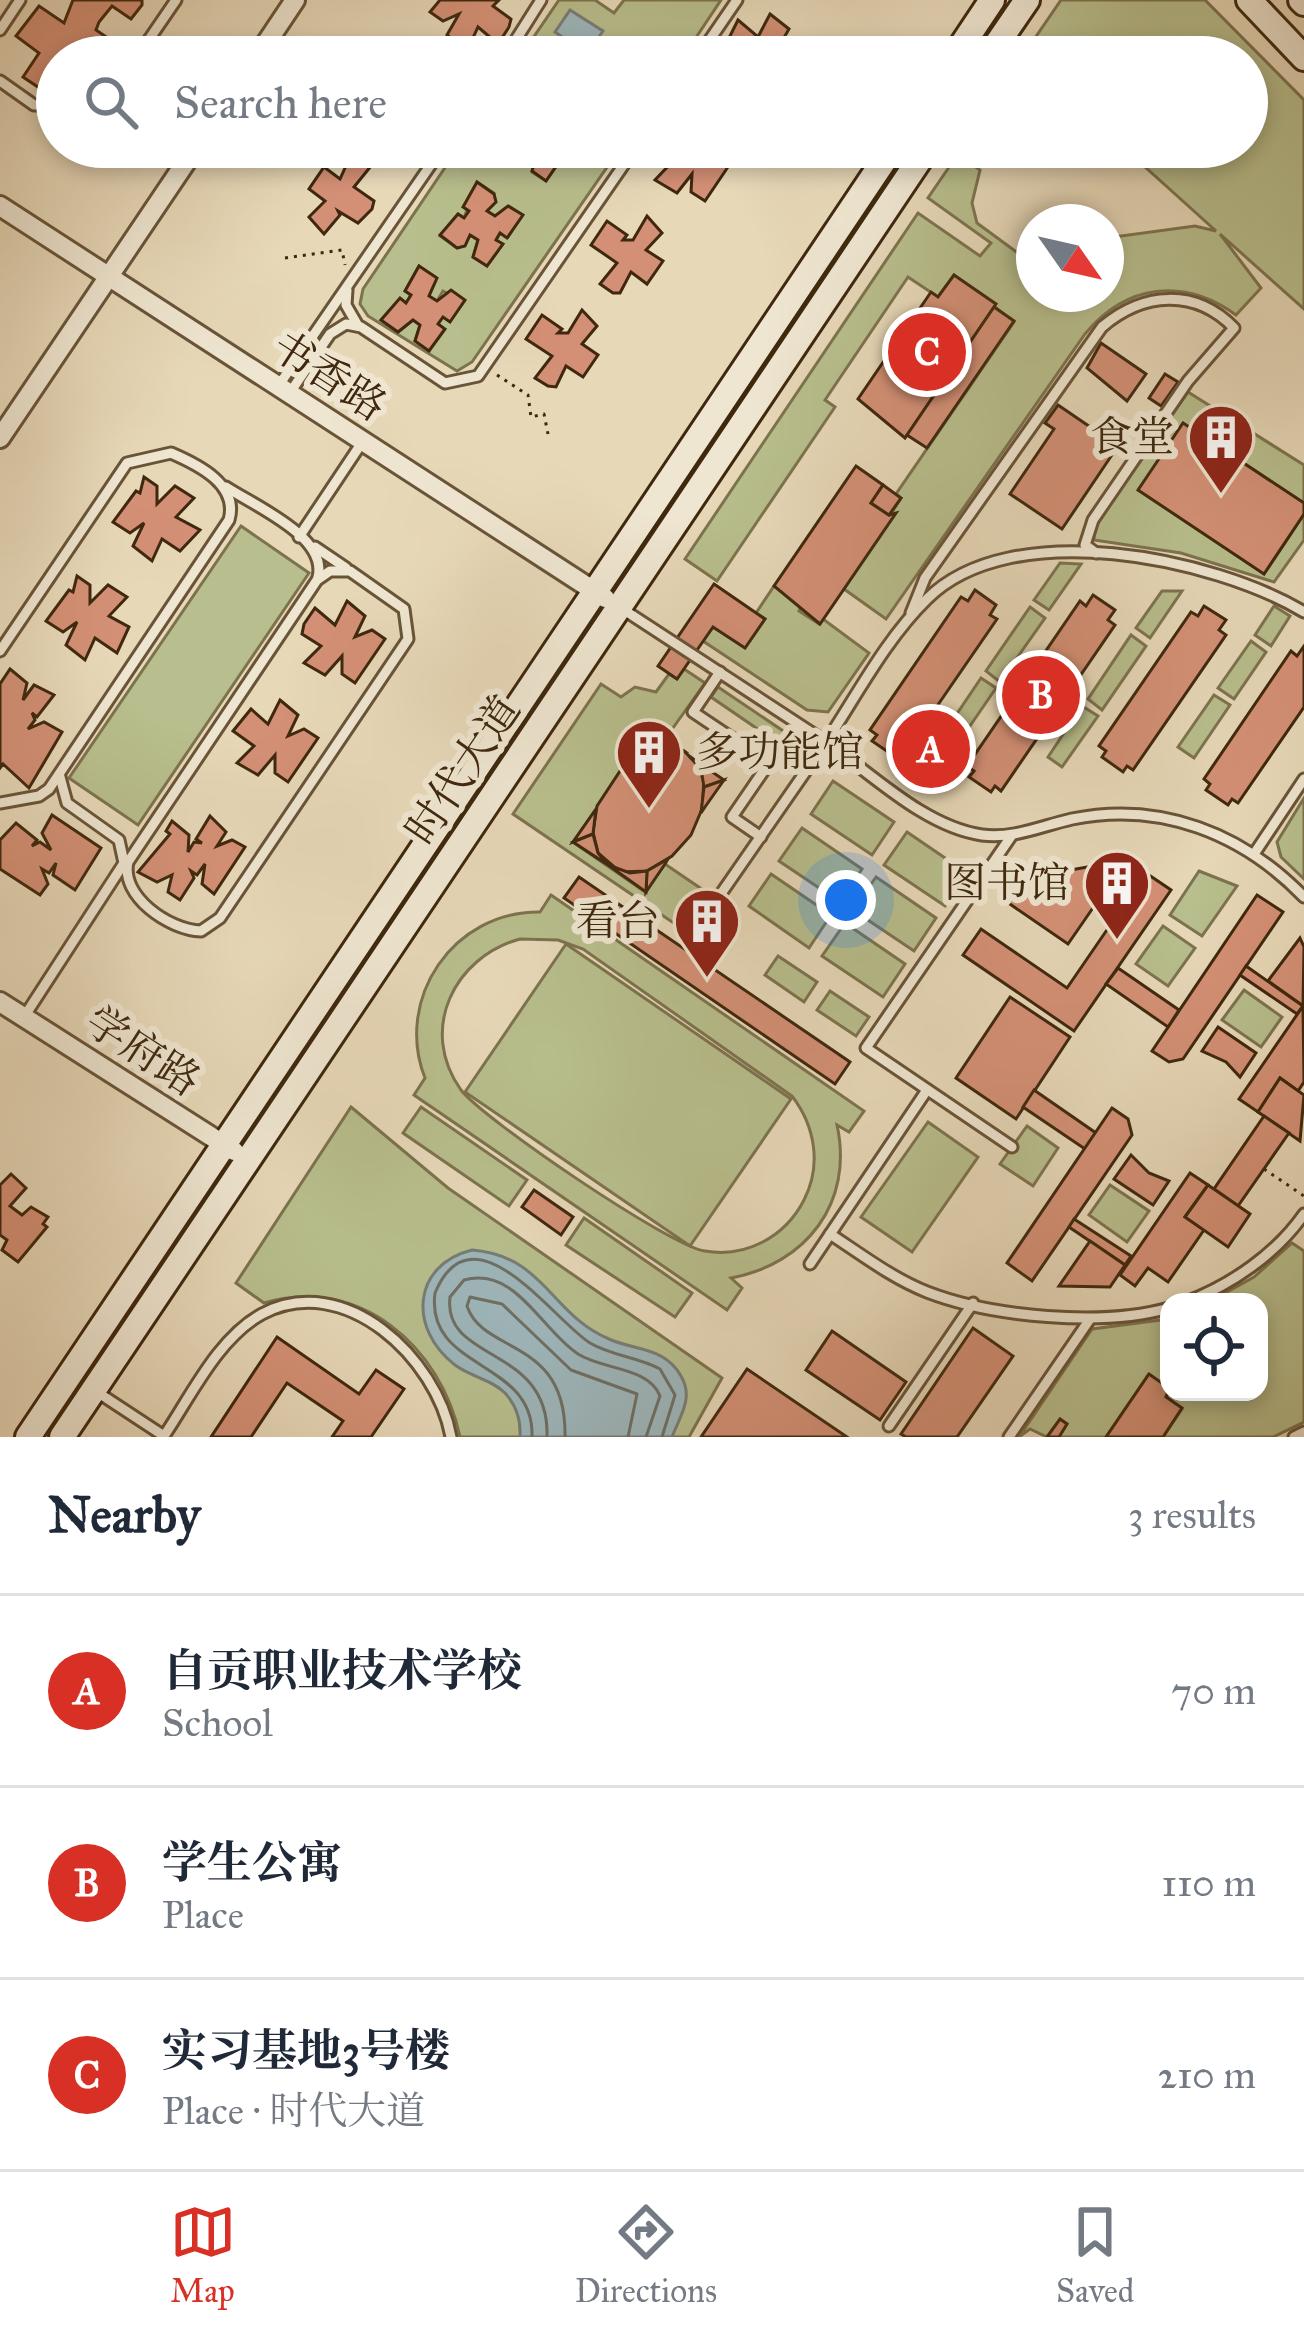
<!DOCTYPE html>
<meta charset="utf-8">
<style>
:root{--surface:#fff;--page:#f6f6f7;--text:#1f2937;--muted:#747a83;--line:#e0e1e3;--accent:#d93025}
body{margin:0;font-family:"IM FELL Great Primer","Noto Serif SC",serif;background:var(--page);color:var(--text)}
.controls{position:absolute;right:36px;bottom:36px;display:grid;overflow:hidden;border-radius:24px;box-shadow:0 6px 18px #0003}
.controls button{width:108px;height:108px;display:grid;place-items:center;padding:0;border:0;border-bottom:3px solid var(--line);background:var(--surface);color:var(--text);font:60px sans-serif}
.compass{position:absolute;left:1016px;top:204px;width:108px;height:108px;border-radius:50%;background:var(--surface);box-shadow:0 6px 18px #0003;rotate:124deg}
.you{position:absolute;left:846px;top:900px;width:42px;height:42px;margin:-30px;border:9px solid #fff;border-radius:50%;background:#1a73e8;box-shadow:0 0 0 18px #1a73e833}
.badge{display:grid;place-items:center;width:78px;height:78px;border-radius:50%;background:var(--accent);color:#fff;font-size:39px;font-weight:700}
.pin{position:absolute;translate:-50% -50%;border:6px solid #fff;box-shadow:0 3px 12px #0006}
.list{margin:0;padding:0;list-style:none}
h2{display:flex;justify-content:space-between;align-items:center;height:156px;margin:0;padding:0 48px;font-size:51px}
h2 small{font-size:39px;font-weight:400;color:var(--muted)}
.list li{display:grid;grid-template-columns:78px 1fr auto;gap:36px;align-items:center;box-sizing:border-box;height:192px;padding:0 48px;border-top:3px solid var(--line)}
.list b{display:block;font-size:45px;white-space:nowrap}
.list p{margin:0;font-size:39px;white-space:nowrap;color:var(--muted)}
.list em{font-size:39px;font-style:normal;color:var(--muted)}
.icon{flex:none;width:66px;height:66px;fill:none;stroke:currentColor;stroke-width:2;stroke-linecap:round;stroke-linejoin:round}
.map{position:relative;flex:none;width:1304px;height:1437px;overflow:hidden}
.search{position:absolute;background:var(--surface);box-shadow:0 6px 18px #0003;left:36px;right:36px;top:36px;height:132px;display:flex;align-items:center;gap:30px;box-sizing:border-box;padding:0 42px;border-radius:66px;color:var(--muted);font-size:45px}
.sheet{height:732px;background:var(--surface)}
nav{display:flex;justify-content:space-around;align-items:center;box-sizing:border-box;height:168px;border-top:3px solid var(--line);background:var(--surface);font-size:33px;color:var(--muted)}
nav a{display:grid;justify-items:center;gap:6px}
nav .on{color:var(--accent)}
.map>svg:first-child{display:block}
.green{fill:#b8be8d;stroke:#7c734e;stroke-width:3;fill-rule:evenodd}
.water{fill:#9db6bb;stroke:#777d76;stroke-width:3}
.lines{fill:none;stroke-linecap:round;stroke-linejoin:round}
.shore{stroke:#6e6f64;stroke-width:3}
.building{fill:#d49076;stroke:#3f280e;stroke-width:3}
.lane-casing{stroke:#695438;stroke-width:15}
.street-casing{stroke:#695438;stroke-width:24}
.secondary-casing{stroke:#3f280e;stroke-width:30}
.path{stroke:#3f280e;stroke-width:3;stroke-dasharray:3 6;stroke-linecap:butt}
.lane{stroke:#efe6d1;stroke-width:9}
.street{stroke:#efe6d1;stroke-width:18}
.secondary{stroke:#efe6d1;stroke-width:24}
.labels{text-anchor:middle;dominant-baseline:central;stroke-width:12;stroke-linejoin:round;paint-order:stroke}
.street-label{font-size:42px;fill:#3f280e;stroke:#efe6d1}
.poi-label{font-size:42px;fill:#3f280e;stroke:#efe6d1;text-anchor:end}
</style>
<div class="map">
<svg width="1304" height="1437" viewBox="0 0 1304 1437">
<rect width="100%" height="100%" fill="#e7d8b8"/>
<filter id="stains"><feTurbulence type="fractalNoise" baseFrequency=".00167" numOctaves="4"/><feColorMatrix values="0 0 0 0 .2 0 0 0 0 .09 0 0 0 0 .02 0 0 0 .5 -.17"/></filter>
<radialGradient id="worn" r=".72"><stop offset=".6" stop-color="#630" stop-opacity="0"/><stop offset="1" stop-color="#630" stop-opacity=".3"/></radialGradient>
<!-- green -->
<g class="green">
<path d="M559 0H595L614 13 624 0H721L683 57H520Z"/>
<path d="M1061 0H1205L1304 100V309L1220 234 1261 288 1236 315C1184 277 1126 284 1085 334L886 619 844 589 901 498 896 494 1014 322 954 275 938 297 908 277 825 400 835 407 717 581 685 559 918 213 980 256 991 243 928 198 958 154 980 170 972 203 977 223 1034 265V294H1106V238L1195 226 1216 231 1123 147H1247V57H1022Z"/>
<path d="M459 147H500L515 162 529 150 537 155 532 172 546 181 561 160 554 154 559 147 577 154 581 147H621L472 362 457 371 368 316 360 304 363 289ZM477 182 494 193 495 202 487 211 495 216 509 206 522 215 508 237 500 233 496 240 502 245 487 266 473 257 478 240 470 235 465 245 456 247 440 236 458 214 464 218ZM419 266 436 278 429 296 437 301 443 291 448 294 449 321 443 317 438 324 444 329 429 351 415 341 420 325 413 320 398 332 381 320 400 299 406 303 411 295 405 291Z"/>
<path d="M1188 392 1304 465V503L1183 423 1139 490 1264 574 1304 514V540L1274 582 1181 553 1094 540V527Z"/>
<path d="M241 526 309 573 138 825 69 778Z"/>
<path d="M1060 563 1081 564 1049 610 1034 600Z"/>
<path d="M774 586 802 605 799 611 819 624 823 619 869 653 828 712 807 710 703 641 713 627 745 648 765 619 756 613Z"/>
<path d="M1162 591H1182L1150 638 1136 628Z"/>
<path d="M1274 606 1290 616 1271 646 1255 635Z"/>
<path d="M1030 607 1045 618 1000 682 986 671Z"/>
<path d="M1131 635 1146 646 1102 710 1088 699Z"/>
<path d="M1251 641 1266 652 1234 699 1218 688Z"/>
<path d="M684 669 705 683 665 739 651 730 573 842 645 892 665 864 709 894 684 930 513 814 601 684 621 697 635 687 656 692 669 674 677 679Z"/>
<path d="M981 678 996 688 961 739 946 730Z"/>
<path d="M718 687 804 745 797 756 711 697Z"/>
<path d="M1214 695 1230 705 1194 758 1178 747Z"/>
<path d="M1082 706 1098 716 1062 767 1048 757Z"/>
<path d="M833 781 894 822 872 855 811 814Z"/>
<path d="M1304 798V879L1281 857 1277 842Z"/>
<path d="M802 828 862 869 840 902 779 861Z"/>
<path d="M907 832 967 873 945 906 884 865Z"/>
<path d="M1199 871 1237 886 1202 936 1170 915Z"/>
<path d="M771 874 831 915 809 948 749 906Z"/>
<path d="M876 877 936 918 914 951 853 910Z"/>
<path d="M551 895 864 1111 849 1132 837 1125C854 1203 806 1264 731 1278L742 1288 727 1310 414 1095 425 1078C394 999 453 911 540 912ZM520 939 558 940 583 949 792 1096C815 1126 822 1165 804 1200 785 1237 746 1258 705 1251 671 1247 483 1119 461 1090 418 1030 454 957 520 939Z"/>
<path d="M845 923 905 964 883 997 822 956Z"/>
<path d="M1163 926 1195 948 1168 986 1136 964Z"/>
<path d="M566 944 791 1099 690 1246 465 1092Z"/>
<path d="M778 956 817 982 804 1002 765 975Z"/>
<path d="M1244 990 1282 1017 1261 1047 1222 1020Z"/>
<path d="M830 991 869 1017 856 1036 817 1010Z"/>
<path d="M351 1107 448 1188 722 1378 689 1437H460C441 1346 359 1275 264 1303L236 1283Z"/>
<path d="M421 1107 527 1180 509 1206 403 1133Z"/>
<path d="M928 1122 978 1157 912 1252 861 1217Z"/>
<path d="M1027 1126 1058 1148 1033 1186 1000 1164Z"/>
<path d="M1110 1185 1149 1211 1127 1242 1089 1215Z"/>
<path d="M584 1218 692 1293 675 1317 566 1245Z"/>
<path d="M1292 1243 1304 1251V1422L1273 1437H1163L1182 1409 1166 1397 1170 1392H1259V1302H1209L1254 1277Z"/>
<path d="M1169 1319V1388L1148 1375 1106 1437H1059L1067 1424 1060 1419 1047 1437 1030 1429 1019 1437 1092 1329Z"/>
</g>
<!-- water -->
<g class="water">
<path d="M570 10 603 31 587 54 555 32Z"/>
<path d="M472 1250C545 1256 550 1314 609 1339 636 1351 665 1347 681 1376 694 1398 680 1416 672 1437H520C521 1420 517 1406 505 1393 491 1379 471 1377 455 1365 408 1329 412 1265 472 1250Z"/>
</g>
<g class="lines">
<!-- shore -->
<g class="shore">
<path d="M532 1437C535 1359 425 1371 435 1293 473 1202 554 1321 590 1343 612 1356 638 1357 660 1369L675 1395 662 1437"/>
<path d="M547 1437C550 1345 442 1363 450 1297L464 1280C516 1266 541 1330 578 1354 603 1370 649 1367 660 1396L646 1437"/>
<path d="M565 1437C567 1337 483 1355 467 1306L470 1297 502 1304 571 1370 637 1394 628 1437"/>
</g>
</g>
<!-- building -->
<g class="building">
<path d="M73 0H142V5L131 19 112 6 99 22 96 30 115 43 108 57H57V88L50 95 23 77 39 53 16 36 39 6 64 23Z"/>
<path d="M440 0H499L493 6 511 19 509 27 498 44 478 27 467 51 447 35 459 14 443 21 430 12Z"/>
<path d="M770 14 789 29 777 50 794 43 807 52 803 57H742L725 46 738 20 758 37Z"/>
<path d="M500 147H559L554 154 561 159 546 181 532 171 537 155 529 150 516 162Z"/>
<path d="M706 147 708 158 721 149 734 158 705 201 691 192 692 174 677 193 655 180 673 161 651 147Z"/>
<path d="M350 157 371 166 354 187 374 201 372 209 358 223 338 211 340 215 324 234 309 217 325 201 309 189 324 167 340 179Z"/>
<path d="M477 182 494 194 496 202 487 211 495 216 508 206 523 215 507 238 500 233 496 240 503 244 487 266 473 257 478 240 470 235 465 246 457 248 440 235 458 214 464 218 469 211 463 207Z"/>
<path d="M647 216 662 233 646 250 663 261 647 284 631 272 620 293H613L600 284 617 263 591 245 607 221 627 235 623 240H633Z"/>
<path d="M419 266 437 278 429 296 437 301 451 290 465 300 450 322 443 317 438 324 445 329 429 351 415 341 420 325 413 320 398 332 381 320 400 298 406 303 411 295 405 291Z"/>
<path d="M954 275 996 304 905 438 858 399 931 292 938 297Z"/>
<path d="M994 307 1014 321 927 448 907 435Z"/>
<path d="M582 310 597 326 582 344 598 355 583 377 566 366 556 387 548 386 535 378 552 356 526 339 542 315 562 329 558 333H568Z"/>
<path d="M1101 343 1146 374 1127 401 1087 368Z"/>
<path d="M1165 374 1178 382 1161 406 1149 398Z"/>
<path d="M1058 405 1118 446 1062 529 1010 494 1054 429 1045 423Z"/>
<path d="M1183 423 1304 503V514L1264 574 1138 490Z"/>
<path d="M856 466 883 485 871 503 889 515 896 513 820 624 774 586Z"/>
<path d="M144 477 157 486V504L175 486 194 498 176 517 200 530 180 551 162 539 152 561 133 546 144 523 130 533 113 522 136 491 140 493Z"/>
<path d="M883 485 901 498 889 515 871 503Z"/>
<path d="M77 576 90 585V603L108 585 127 597 109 616 129 627 117 653 95 638 85 660 66 645 77 622 63 632 46 621 69 590 73 592Z"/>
<path d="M714 584 765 619 745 648 713 627 677 679 658 666Z"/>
<path d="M975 590 996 605 990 615 997 619 904 754 898 750 894 756 872 741 877 735 870 730 961 597 968 601Z"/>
<path d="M1093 595 1115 610 1108 620 1115 625 1001 791 995 786 991 792 969 777 974 771 967 766 1080 601 1086 606Z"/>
<path d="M347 601 365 616 355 637 372 630 385 639 355 683 342 674V656L325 675 304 663 321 646 302 634 304 624 315 608 335 625Z"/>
<path d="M1204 606 1226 620 1219 630 1226 635 1133 770 1127 766 1123 772 1102 757 1106 751 1099 746 1191 612 1198 616Z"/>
<path d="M1304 646V707L1238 803 1232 799 1228 805 1206 790 1210 784 1204 779 1291 651 1297 656Z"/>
<path d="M10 669 27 683 23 700 34 685 54 695 37 717 32 713 35 720 28 729 44 722 62 732 29 788 3 764 0 768V684Z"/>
<path d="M280 700 298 715 288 736 304 729 318 738 288 782 275 773V755L258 775 237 763 254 746 233 731 251 709 268 724Z"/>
<path d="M651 730V750L629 761Z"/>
<path d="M651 730 665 739 684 751 651 750Z"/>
<path d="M651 750 684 751 695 762 704 780 702 809 691 835 672 856 647 871 620 872 598 853 593 832 597 806 624 765Z"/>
<path d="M689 756 724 780 704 787 701 769Z"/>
<path d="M724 780 705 807 701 813 704 787Z"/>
<path d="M596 809 593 834 573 842Z"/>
<path d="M52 815 101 848 75 890 53 875 56 863 49 873 42 869 48 884 40 895 0 869V840L16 823 37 840 32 846 40 842 51 850 42 833Z"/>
<path d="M210 816 226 832 217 846 232 840 245 847 214 894 202 884 205 864 197 875 191 871 194 878 180 900 168 892 172 875 157 882 138 872 170 834 166 831 172 821 189 835 188 852 194 842 202 843 196 839Z"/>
<path d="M593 834 598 853 608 865 573 842Z"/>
<path d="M668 859 665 864 646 892 647 871Z"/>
<path d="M1126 860 1068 944 1004 900 1054 873Z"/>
<path d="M608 865 630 873 647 871 646 892Z"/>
<path d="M1146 873 1171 890 1074 1031 963 955 981 929 1067 988Z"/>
<path d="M579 877 850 1062 835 1084 564 898Z"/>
<path d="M1257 895 1283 912 1183 1059 1169 1062 1152 1051Z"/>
<path d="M1300 938 1304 947 1303 1006 1268 981Z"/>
<path d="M1246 966 1303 1006 1297 1014 1240 975Z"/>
<path d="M1118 968 1179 1010 1168 1027 1106 984Z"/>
<path d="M1010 997 1070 1037 1016 1119 956 1078Z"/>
<path d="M1303 1006 1304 1082 1298 1091 1280 1078 1258 1112 1239 1099Z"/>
<path d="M1218 1027 1256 1053 1240 1077 1226 1062 1202 1051Z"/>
<path d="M1280 1078 1304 1095 1300 1141 1258 1112Z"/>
<path d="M1034 1090 1096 1133 1085 1149 1023 1107Z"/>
<path d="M1112 1108 1128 1119 1132 1135 1032 1281 1007 1263Z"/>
<path d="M1264 1116 1289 1133 1238 1206 1214 1189Z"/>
<path d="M1131 1155 1149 1173 1169 1181 1153 1205 1114 1179Z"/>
<path d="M1190 1173 1208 1185 1185 1217 1204 1230 1168 1282 1148 1268 1135 1286 1120 1275Z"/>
<path d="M11 1174 26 1188 10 1206 22 1215 31 1207 48 1217 43 1224 47 1227 18 1262 2 1250 7 1240 0 1235V1185Z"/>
<path d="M1208 1185 1250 1214 1228 1247 1185 1217Z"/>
<path d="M534 1190 573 1217 561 1235 522 1207Z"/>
<path d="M1074 1219 1131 1256 1125 1265 1069 1227Z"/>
<path d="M1090 1241 1125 1265 1110 1287 1059 1286Z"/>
<path d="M973 1328 1013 1356 957 1437H906L901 1434Z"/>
<path d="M832 1331 906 1382 880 1420 806 1370Z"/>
<path d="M277 1337 359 1394 376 1370 404 1389 371 1437H332L343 1421 287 1383 251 1437H211Z"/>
<path d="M747 1369 847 1437H701Z"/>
<path d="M1149 1374 1169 1388 1166 1397 1182 1408 1163 1437H1106Z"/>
<path d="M1060 1419 1067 1424 1059 1437H1047Z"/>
</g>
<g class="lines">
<defs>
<g id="lane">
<path d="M0 30 20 0"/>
<path d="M137 57 176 0"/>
<path d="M505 57 541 0"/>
<path d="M698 57 737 0"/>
<path d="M0 81 34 105H57"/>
<path d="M347 290 346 305 357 324"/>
<path d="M279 385 443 147"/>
<path d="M289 394 330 334 346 324 361 327 445 383 478 376 636 147"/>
<path d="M226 487C255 506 328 537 318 577"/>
<path d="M299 537 363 441"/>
<path d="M315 547 346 568"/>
<path d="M330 571H350L404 609 408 639 220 918 201 931C169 930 120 896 128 862L317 580Z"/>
<path d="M624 610 826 742 691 937"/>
<path d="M1304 612C1214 558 1011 515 927 599 886 639 857 695 826 742 872 774 925 827 982 835 1014 839 1041 826 1072 819 1160 801 1242 833 1304 897"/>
<path d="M911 613 925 578 1102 327C1143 292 1195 288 1234 328L1188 381 1093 520 1085 545 1096 553"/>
<path d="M0 651 127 463 171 453C199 465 239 485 229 520L49 789 39 796 0 803"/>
<path d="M720 672 693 712 769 763 732 817 761 837"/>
<path d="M1254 854 1304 779"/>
<path d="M24 1017 124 863 119 840 67 803 60 777"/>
<path d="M1012 1147 866 1048 1012 835"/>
<path d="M830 1234C862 1255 892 1278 927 1292 992 1317 1102 1327 1169 1308"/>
<path d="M810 1264 927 1090"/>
<path d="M1186 1302C1231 1285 1276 1254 1304 1214"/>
<path d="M94 1390 164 1436C191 1396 218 1338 262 1314 345 1270 437 1359 451 1437"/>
<path d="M889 1426 973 1303"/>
<path d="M1009 1437 1090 1319"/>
<path d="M1294 1437 1304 1432"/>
</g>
<g id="street">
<path d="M257 57 295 0"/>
<path d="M0 206 605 598"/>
<path d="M0 438 196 147"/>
<path d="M0 1002 234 1151"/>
</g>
<g id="secondary">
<path d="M1249 0 1304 58"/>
<path d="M1301 0 1304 3"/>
<path d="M954 57 992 0"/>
<path d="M988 57 1027 0"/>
<path d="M28 1437 893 147"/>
<path d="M62 1437 928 147"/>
</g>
</defs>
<!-- lane casing -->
<use href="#lane" class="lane-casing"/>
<!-- street casing -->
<use href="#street" class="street-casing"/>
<!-- secondary casing -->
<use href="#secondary" class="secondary-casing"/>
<!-- path -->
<g class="path">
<path d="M285 258 342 250 345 265"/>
<path d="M497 375 528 395 531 417 544 414 548 434"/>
<path d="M1264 1169 1304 1196"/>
</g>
<!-- lane -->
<use href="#lane" class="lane"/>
<!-- street -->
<use href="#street" class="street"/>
<!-- secondary -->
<use href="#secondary" class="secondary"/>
</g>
<!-- icons -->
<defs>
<symbol id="building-pin" viewBox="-11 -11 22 30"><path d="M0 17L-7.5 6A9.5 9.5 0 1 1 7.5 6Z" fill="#8f2418" stroke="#efe6d1"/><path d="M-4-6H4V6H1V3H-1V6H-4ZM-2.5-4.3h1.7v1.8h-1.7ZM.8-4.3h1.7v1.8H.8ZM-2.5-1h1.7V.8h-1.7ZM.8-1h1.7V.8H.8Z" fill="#fff"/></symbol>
</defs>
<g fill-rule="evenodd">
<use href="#building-pin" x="1183" y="399" width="76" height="104"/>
<use href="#building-pin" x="611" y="714" width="76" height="104"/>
<use href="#building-pin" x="1079" y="845" width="76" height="104"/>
<use href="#building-pin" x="669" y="883" width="76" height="104"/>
</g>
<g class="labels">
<!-- street labels -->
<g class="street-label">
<text transform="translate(329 376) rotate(33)">书香路</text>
<text transform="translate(463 770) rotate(-56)">时代大道</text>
<text transform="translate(143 1051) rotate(33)">学府路</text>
</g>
<!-- poi labels -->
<g class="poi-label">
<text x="1174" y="437">食堂</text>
<text x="696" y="752" text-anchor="start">多功能馆</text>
<text x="1070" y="883">图书馆</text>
<text x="660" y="921">看台</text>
</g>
</g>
<rect width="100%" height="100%" filter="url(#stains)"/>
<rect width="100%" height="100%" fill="url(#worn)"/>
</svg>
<div class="controls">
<button><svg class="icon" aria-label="locate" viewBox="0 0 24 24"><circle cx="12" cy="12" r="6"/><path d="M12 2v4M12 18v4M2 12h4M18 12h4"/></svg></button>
</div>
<svg class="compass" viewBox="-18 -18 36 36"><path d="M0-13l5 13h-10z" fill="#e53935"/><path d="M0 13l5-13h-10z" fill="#747a83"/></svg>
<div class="you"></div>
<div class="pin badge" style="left:931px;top:749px">A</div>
<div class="pin badge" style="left:1041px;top:695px">B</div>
<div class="pin badge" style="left:927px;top:352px">C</div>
<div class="search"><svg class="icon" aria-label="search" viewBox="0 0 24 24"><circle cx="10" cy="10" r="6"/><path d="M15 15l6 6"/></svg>Search here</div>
</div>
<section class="sheet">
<h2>Nearby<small>3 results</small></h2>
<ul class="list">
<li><span class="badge">A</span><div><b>自贡职业技术学校</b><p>School</p></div><em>70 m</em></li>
<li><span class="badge">B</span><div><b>学生公寓</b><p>Place</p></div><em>110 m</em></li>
<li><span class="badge">C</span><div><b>实习基地3号楼</b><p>Place · 时代大道</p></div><em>210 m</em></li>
</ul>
</section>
<nav>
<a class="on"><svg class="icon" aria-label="map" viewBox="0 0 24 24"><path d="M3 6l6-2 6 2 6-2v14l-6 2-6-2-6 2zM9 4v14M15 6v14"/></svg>Map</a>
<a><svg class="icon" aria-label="directions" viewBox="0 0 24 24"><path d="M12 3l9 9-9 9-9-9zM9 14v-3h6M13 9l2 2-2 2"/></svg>Directions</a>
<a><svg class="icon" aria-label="saved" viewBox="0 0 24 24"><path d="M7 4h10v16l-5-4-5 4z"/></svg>Saved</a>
</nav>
